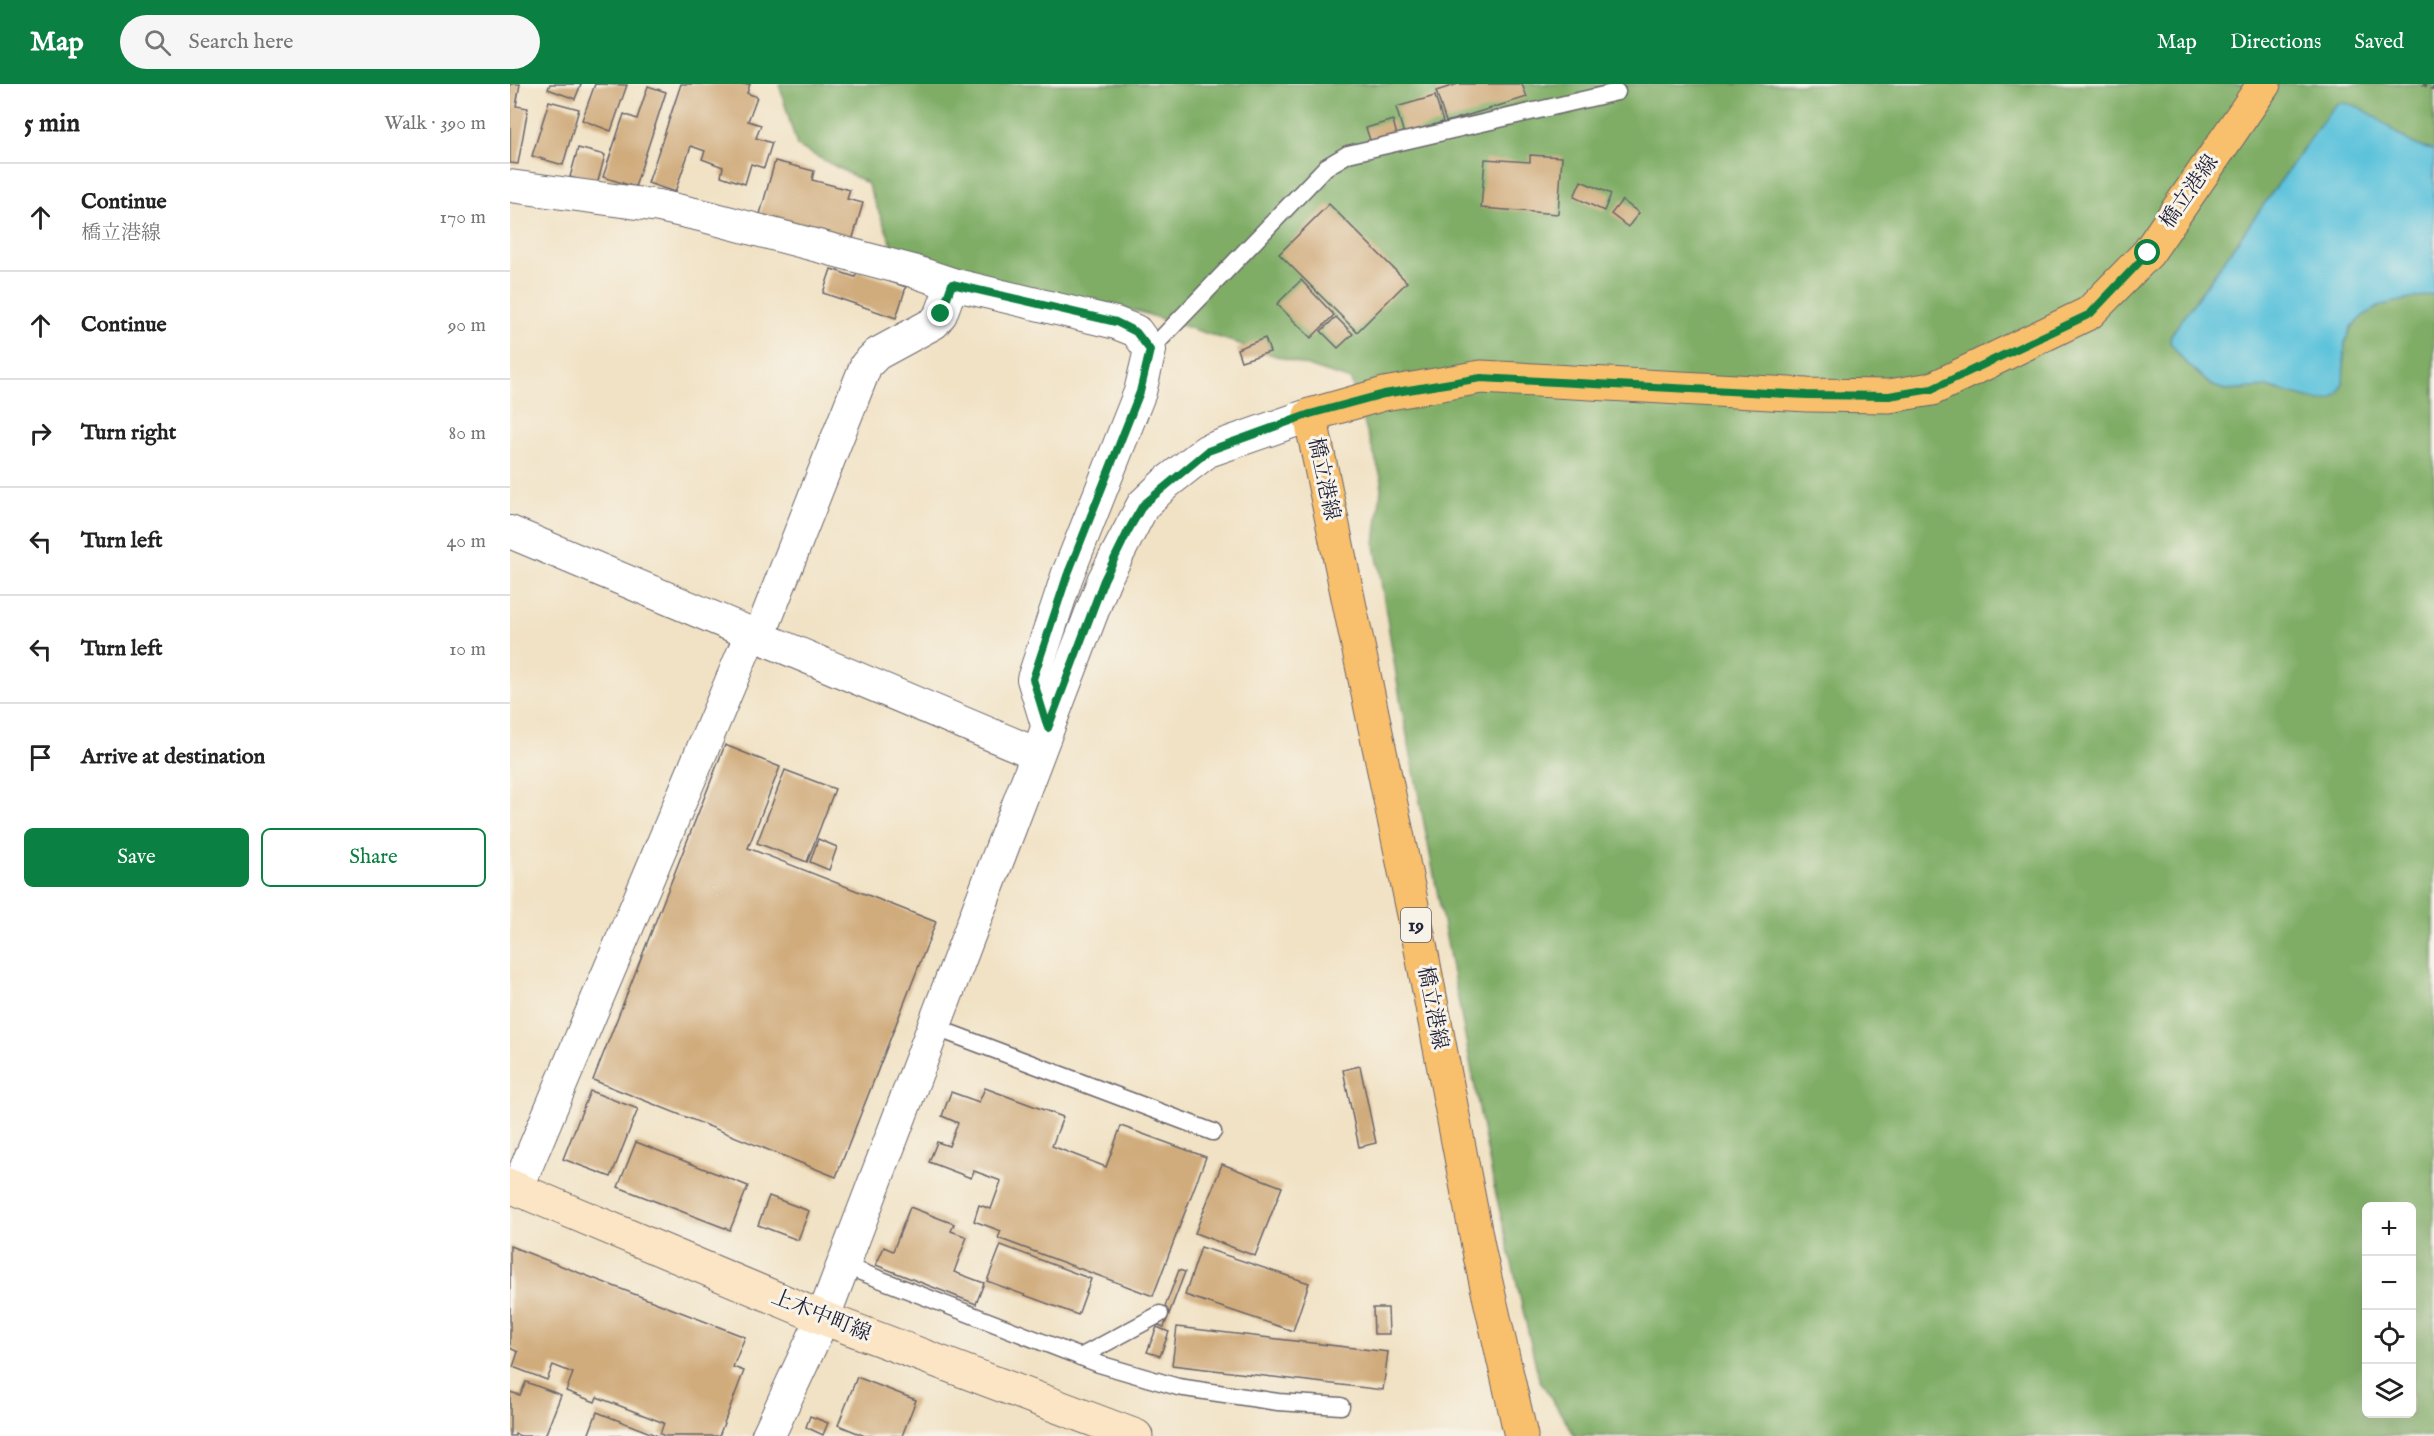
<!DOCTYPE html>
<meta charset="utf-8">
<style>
:root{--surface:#fff;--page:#f6f6f6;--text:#222;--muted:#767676;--line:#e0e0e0;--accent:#0b8043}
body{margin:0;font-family:"IM FELL English","Noto Serif JP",serif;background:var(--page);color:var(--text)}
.controls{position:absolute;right:18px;bottom:18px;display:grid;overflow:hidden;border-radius:9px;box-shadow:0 6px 24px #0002}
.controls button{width:54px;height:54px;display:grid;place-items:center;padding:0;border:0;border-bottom:2px solid var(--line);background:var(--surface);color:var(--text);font:30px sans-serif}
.stop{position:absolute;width:18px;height:18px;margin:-14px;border:4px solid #0b8043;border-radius:50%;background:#fff}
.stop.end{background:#0b8043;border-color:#fff;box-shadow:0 2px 6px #0008}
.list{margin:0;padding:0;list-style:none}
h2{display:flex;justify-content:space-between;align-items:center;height:78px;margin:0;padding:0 24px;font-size:26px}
h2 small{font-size:20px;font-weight:400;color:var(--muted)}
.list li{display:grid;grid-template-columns:39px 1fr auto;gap:18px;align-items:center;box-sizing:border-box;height:108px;padding:0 24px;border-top:2px solid var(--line)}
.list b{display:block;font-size:22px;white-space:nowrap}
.list p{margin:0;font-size:20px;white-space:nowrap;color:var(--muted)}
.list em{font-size:20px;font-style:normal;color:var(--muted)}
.actions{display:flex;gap:12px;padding:18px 24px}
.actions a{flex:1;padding:14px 0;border:2px solid var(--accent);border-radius:9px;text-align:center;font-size:21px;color:var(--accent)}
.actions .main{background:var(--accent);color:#fff}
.icon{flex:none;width:33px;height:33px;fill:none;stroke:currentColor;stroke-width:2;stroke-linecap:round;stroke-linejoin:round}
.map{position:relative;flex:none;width:1924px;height:1352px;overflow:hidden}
header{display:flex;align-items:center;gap:36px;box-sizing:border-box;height:84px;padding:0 30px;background:var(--accent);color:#fff}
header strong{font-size:28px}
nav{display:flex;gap:33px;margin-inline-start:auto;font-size:21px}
.search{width:420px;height:54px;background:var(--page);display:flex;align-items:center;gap:15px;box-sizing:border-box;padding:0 21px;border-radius:33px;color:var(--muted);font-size:22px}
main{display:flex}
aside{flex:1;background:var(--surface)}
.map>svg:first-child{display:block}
.forest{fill:#7fad66;stroke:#506850;stroke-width:1.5;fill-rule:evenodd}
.water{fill:#5dc3db;stroke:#40728b;stroke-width:1.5}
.building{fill:#d0ab7b}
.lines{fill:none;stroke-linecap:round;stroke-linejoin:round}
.service-casing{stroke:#6a656b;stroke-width:19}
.minor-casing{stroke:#6a656b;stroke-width:34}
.tertiary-casing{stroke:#6a656b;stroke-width:35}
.secondary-casing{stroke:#6a656b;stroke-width:35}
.primary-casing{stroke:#6a656b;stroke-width:35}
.path{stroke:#6a656b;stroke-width:4;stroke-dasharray:4.5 4.5;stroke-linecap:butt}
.service{stroke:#fff;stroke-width:16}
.minor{stroke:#fff;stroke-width:32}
.tertiary{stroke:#fff;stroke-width:33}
.secondary{stroke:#fce5c4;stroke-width:33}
.primary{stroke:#f8bf6c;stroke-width:33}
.route{stroke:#0b8043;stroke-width:8}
.labels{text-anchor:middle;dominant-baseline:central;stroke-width:6;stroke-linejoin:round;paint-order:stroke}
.shield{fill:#f7f3e8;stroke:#62616f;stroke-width:1.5}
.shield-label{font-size:20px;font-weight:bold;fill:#22223b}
.street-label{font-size:21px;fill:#22223b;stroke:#f7f3e8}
</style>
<header>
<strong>Map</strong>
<div class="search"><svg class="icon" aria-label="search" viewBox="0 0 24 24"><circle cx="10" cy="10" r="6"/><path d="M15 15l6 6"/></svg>Search here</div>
<nav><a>Map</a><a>Directions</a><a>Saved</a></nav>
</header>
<main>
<aside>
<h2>5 min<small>Walk · 390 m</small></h2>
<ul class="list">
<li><svg class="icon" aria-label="ahead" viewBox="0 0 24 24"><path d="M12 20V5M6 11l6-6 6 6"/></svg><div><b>Continue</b><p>橋立港線</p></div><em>170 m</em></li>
<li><svg class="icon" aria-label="ahead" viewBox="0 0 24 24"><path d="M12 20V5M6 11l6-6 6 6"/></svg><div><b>Continue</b></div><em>90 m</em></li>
<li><svg class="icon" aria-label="right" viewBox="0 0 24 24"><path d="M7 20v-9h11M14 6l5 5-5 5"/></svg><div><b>Turn right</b></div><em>80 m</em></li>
<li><svg class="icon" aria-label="left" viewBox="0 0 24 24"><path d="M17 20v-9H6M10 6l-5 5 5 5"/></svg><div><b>Turn left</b></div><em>40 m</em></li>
<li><svg class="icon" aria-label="left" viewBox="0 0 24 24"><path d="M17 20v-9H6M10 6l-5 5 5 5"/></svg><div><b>Turn left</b></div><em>10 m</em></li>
<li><svg class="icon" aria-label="arrive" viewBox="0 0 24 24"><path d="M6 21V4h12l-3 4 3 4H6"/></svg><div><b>Arrive at destination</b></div></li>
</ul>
<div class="actions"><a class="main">Save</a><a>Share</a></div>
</aside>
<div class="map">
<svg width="1924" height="1352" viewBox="0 0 1924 1352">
<rect width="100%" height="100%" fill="#f7f3e8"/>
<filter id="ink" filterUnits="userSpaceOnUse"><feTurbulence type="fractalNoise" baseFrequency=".0167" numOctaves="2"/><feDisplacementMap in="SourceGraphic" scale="12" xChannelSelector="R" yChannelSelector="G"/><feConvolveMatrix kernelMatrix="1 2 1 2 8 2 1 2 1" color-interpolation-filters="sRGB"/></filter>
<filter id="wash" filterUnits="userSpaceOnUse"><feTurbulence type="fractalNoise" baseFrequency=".008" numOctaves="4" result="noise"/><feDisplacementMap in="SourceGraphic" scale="24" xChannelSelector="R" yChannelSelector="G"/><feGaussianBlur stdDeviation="1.35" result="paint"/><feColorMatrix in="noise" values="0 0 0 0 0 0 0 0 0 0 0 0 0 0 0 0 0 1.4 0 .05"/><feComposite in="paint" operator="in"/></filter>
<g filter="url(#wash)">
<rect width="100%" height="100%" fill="#f1e2c5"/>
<!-- forest -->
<path class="forest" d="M269 0H1924V66C1900 63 1890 49 1871 39 1857 31 1842 26 1828 19L1821 26 1661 251 1660 258 1674 277 1701 301 1715 306 1757 303 1773 308 1833 298C1834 285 1832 268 1836 256 1847 221 1893 214 1924 210V1352H1065L1029 1295 984 1102 891 620 865 461 872 396 841 296 630 228 464 191 383 163 357 99 287 62ZM1856 1122H1902V1330H1856Z"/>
<!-- water -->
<path class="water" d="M1828 19C1863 17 1886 62 1924 66V210L1872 221 1853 232 1841 243 1835 258 1833 298 1829 309 1822 315 1809 317 1757 303 1715 306 1701 301 1674 277 1660 258 1661 251 1821 26Z"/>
<g id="blocks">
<!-- building -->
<g class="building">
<path d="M0 0H10L6 22 18 24 8 80 0 79Z"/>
<path d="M40 0H71L65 15 38 5Z"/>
<path d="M85 0 117 1 101 47 72 36Z"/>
<path d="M171 0H240L237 9 247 13 238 37 251 41 246 54 262 59 254 84 241 80 235 100 211 92 213 83 192 75 195 67 181 62 165 108 138 99Z"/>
<path d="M948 0H1012L1017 13 936 38 926 7Z"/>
<path d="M138 2 156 8 125 103 93 93 114 30 127 35Z"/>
<path d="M925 12 933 38 894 50 886 23Z"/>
<path d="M39 17 69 25 53 81 22 72Z"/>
<path d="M883 36 887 52 861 59 856 44Z"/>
<path d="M68 64 95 71 87 101 60 93Z"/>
<path d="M1020 71 1052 73 1048 130 971 124 975 75 1020 78Z"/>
<path d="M265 77 304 87 302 96 340 106 337 115 353 119 342 157 250 130Z"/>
<path d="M1071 97 1101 110 1094 127 1064 113Z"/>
<path d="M1112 116 1129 129 1118 143 1101 130Z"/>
<path d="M819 120 897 198 847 248 769 170Z"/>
<path d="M321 185 345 193 348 187 396 203 386 234 313 209Z"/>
<path d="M791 196 824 231 801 254 767 220Z"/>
<path d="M826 233 843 250 828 264 811 247Z"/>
<path d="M755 254 760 268 731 277 727 265Z"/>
<path d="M215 661 270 683 238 764 426 838 326 1093 83 996Z"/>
<path d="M275 686 325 705 297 778 247 759Z"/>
<path d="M308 755 327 763 319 786 300 778Z"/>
<path d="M850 982 866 1059 849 1063 833 986Z"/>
<path d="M475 1004 553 1033 542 1062 596 1083 611 1042 696 1073 643 1212 488 1154 491 1147 464 1137 469 1121 481 1125 491 1097 464 1087 461 1094 419 1078 427 1058 439 1062 448 1039 432 1032 441 1008 469 1018Z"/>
<path d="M80 1007 128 1025 101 1093 53 1075Z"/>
<path d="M126 1058 238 1102 220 1146 108 1103Z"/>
<path d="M712 1080 772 1103 745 1172 685 1149Z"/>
<path d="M259 1112 299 1127 288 1156 248 1141Z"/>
<path d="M400 1123 444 1140 441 1147 457 1153 444 1188 474 1199 466 1220 366 1181 374 1163 383 1167Z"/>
<path d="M491 1161 581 1195 568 1231 477 1197Z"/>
<path d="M0 1162 235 1253 223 1283 234 1287 209 1352H155L150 1350 154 1339 87 1313 85 1318 56 1307 63 1289 43 1281 37 1296 3 1283 8 1268 0 1264Z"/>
<path d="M691 1163 799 1199 783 1247 675 1211Z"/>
<path d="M669 1186 675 1188 654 1243 648 1241Z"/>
<path d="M863 1224H878L879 1250H864Z"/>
<path d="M647 1243 659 1248 650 1272 637 1268Z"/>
<path d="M667 1243 878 1268 873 1306 662 1281Z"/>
<path d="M347 1293 406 1316 392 1352H355L328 1341Z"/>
<path d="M16 1298 51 1311 35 1352H11L5 1350V1352H0V1308L10 1311Z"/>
<path d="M87 1328 148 1352H78Z"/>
<path d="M300 1332 318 1339 313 1351 296 1343Z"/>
</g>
</g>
</g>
<g filter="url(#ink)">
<use href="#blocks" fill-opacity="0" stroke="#6a656b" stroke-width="1.5"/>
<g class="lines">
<defs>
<g id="service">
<path d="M640 266 816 83 838 70 1107 8"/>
<path d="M424 943 703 1048"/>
<path d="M333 1181 589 1280 668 1303 768 1318 831 1322"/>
<path d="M570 1273 650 1230"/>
</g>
<g id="minor">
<path d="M0 102 149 122 194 132 403 187 442 200 606 239 626 247 640 266 630 308 557 492 523 595 538 644"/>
<path d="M0 448 527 670"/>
<path d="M249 553 356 281 367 270 424 239 431 230 442 200"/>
<path d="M7 1105 241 550"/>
</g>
<path id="tertiary" d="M258 1352 313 1234 594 496 633 421 656 399 697 367 800 331"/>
<path id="secondary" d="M0 1102 313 1234 626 1352"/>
<path id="primary" d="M1011 1352 970 1172 909 855 800 331 874 310 971 293 1297 311 1379 312 1422 305 1579 229 1638 169 1754 0"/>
</defs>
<!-- service casing -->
<use href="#service" class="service-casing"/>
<!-- minor casing -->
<use href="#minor" class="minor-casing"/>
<!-- tertiary casing -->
<use href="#tertiary" class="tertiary-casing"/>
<!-- secondary casing -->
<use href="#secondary" class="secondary-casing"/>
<!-- primary casing -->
<use href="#primary" class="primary-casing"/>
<!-- path -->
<path class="path" d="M1913 0 1924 5"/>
<!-- service -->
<use href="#service" class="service"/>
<!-- minor -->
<use href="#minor" class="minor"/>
<!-- tertiary -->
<use href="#tertiary" class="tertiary"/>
<!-- secondary -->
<use href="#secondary" class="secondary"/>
<!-- primary -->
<use href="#primary" class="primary"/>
</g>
</g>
<g class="lines" filter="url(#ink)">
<!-- route -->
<path class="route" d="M431 230 442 200 606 238 626 248 640 266 630 308 557 492 523 595 538 644 594 496 618 447 633 421 698 367 800 330 874 310 971 294 1297 311 1379 312 1422 305 1580 230 1638 169"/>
</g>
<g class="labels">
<!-- shield labels -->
<rect class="shield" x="891" y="824" width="30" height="34" rx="4.5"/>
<g class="shield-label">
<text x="906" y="841">19</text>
</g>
<!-- street labels -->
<g class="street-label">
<text transform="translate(1680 108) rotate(-55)">橋立港線</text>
<text transform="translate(813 395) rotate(78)">橋立港線</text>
<text transform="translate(922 924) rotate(79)">橋立港線</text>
<text transform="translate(311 1232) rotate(22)">上木中町線</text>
</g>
</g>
</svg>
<div class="controls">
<button>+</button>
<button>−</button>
<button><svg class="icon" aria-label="locate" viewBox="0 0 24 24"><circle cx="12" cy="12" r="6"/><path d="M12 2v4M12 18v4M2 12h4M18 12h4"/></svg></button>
<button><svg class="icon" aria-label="layers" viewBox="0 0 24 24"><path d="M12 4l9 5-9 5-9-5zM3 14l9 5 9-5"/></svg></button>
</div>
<div class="stop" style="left:1638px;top:169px"></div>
<div class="stop end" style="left:431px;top:230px"></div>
</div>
</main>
